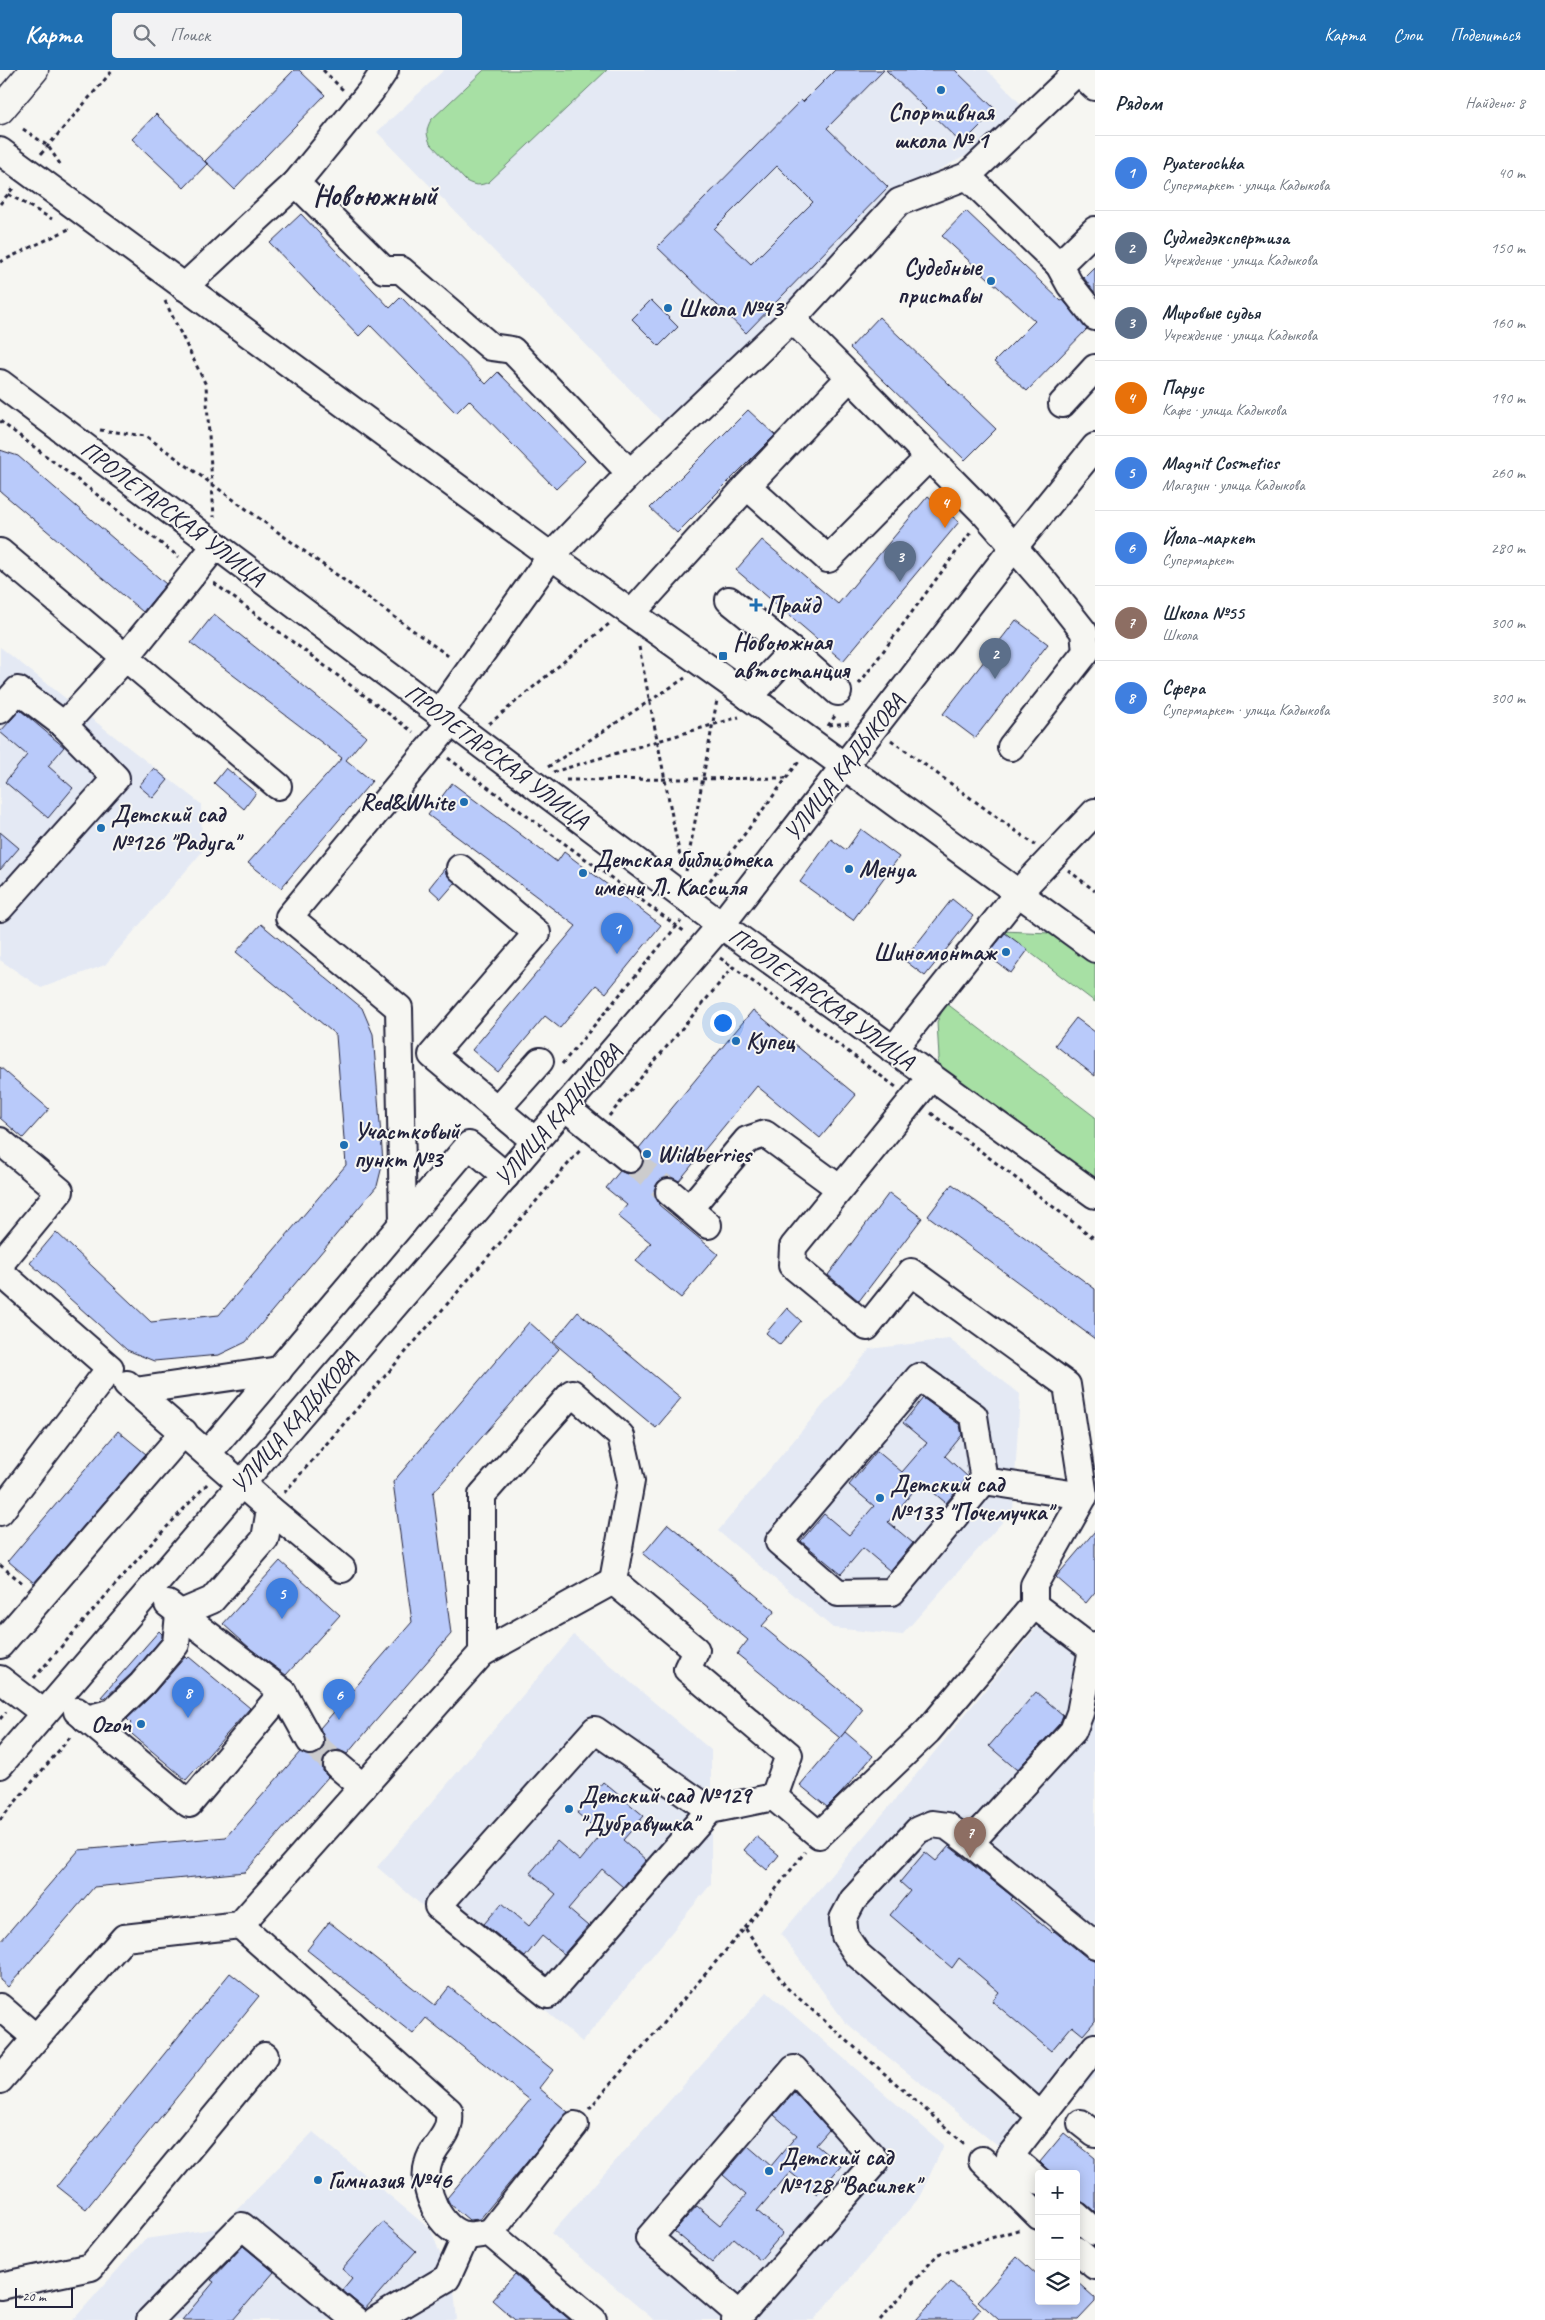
<!DOCTYPE html>
<html lang="ru">
<meta charset="utf-8">
<style>
:root{--surface:#fff;--page:#f2f2f3;--text:#1f2937;--muted:#747a83;--line:#e0e1e3;--accent:#1f6fb2}
body{margin:0;font-family:Caveat,sans-serif;background:var(--page);color:var(--text)}
.controls{position:absolute;right:15px;bottom:15px;display:grid;overflow:hidden;border-radius:5px;box-shadow:0 2px 12px #0003}
.controls button{width:45px;height:45px;display:grid;place-items:center;padding:0;border:0;border-bottom:1px solid var(--line);background:var(--surface);color:var(--text);font:25px sans-serif}
.scale{position:absolute;left:15px;bottom:12px;width:58px;box-sizing:border-box;padding-left:5px;border:2px solid #22223b;border-top:0;font-size:14px;line-height:18px;white-space:nowrap;color:#22223b;-webkit-text-stroke:4px #f6f6f2;paint-order:stroke}
.you{position:absolute;left:722px;top:952px;width:18px;height:18px;margin:-12px;border:4px solid #fff;border-radius:50%;background:#1a73e8;box-shadow:0 0 0 8px #1a73e833}
.badge{display:grid;place-items:center;width:32px;height:32px;border-radius:50%;background:var(--accent);color:#fff;font-size:16px;font-weight:700}
.pin{position:absolute;translate:-50% -41px;filter:drop-shadow(0 1px 2px #0008)}
.pin::after{content:'';position:absolute;top:26px;width:18px;height:15px;background:inherit;clip-path:polygon(0 0,100% 0,50% 100%)}
.list{margin:0;padding:0;list-style:none}
h2{display:flex;justify-content:space-between;align-items:center;height:65px;margin:0;padding:0 20px;font-size:21px}
h2 small{font-size:16px;font-weight:400;color:var(--muted)}
.list li{display:grid;grid-template-columns:32px 1fr auto;gap:15px;align-items:center;box-sizing:border-box;height:75px;padding:0 20px;border-top:1px solid var(--line)}
.list b{display:block;font-size:19px;white-space:nowrap}
.list p{margin:0;font-size:16px;white-space:nowrap;color:var(--muted)}
.list em{font-size:16px;font-style:normal;color:var(--muted)}
.icon{flex:none;width:28px;height:28px;fill:none;stroke:currentColor;stroke-width:2;stroke-linecap:round;stroke-linejoin:round}
.map{position:relative;flex:none;width:1095px;height:2250px;overflow:hidden}
header{display:flex;align-items:center;gap:30px;box-sizing:border-box;height:70px;padding:0 25px;background:var(--accent);color:#fff}
header strong{font-size:24px}
nav{display:flex;gap:28px;margin-inline-start:auto;font-size:18px}
.search{width:350px;height:45px;background:var(--page);display:flex;align-items:center;gap:12px;box-sizing:border-box;padding:0 18px;border-radius:5px;color:var(--muted);font-size:19px}
main{display:flex}
aside{flex:1;background:var(--surface)}
.map>svg:first-child{display:block}
.built{fill:#e4e9f4}
.green{fill:#a7e0a4;stroke:#648170}
.building{fill:#b9cafa;stroke:#22223b;fill-rule:evenodd}
.lines{fill:none;stroke-linecap:round;stroke-linejoin:round}
.minor-tunnel{stroke:#cccccd;stroke-width:26;stroke-dasharray:26 13;stroke-linecap:butt}
.minor-casing{stroke:#22223b;stroke-width:30}
.major-casing{stroke:#22223b;stroke-width:31}
.path{stroke:#22223b;stroke-width:3;stroke-dasharray:4 4;stroke-linecap:butt}
.minor{stroke:#f6f6f2;stroke-width:26}
.major{stroke:#f6f6f2;stroke-width:28}
.poi-dot{fill:#1f6fb2;stroke:#f6f6f2;stroke-width:2}
.labels{text-anchor:middle;dominant-baseline:central;stroke-width:4;stroke-linejoin:round;paint-order:stroke}
.poi-label{font-size:24px;font-weight:bold;fill:#22223b;stroke:#f6f6f2;text-anchor:start}
.street-label{font-size:24px;fill:#22223b;stroke:#f6f6f2}
.district-label{font-size:29px;font-weight:bold;fill:#22223b;stroke:#f6f6f2}
</style>
<header>
<strong>Карта</strong>
<div class="search"><svg class="icon" aria-label="search" viewBox="0 0 24 24"><circle cx="10" cy="10" r="6"/><path d="M15 15l6 6"/></svg>Поиск</div>
<nav><a>Карта</a><a>Слои</a><a>Поделиться</a></nav>
</header>
<main>
<div class="map">
<svg width="1095" height="2250" viewBox="0 0 1095 2250">
<rect width="100%" height="100%" fill="#f6f6f2"/>
<filter id="ink" filterUnits="userSpaceOnUse"><feTurbulence type="fractalNoise" baseFrequency=".02" numOctaves="2"/><feDisplacementMap in="SourceGraphic" scale="10" xChannelSelector="R" yChannelSelector="G"/><feConvolveMatrix kernelMatrix="1 2 1 2 8 2 1 2 1" color-interpolation-filters="sRGB"/></filter>
<g filter="url(#ink)">
<!-- built -->
<g class="built">
<path d="M444 0H987L1021 34 971 83 904 118 668 358 377 62Z"/>
<path d="M0 577 201 734 202 782 105 895 41 918 0 890Z"/>
<path d="M949 1269 1020 1324 1013 1440 902 1565 833 1558 718 1461 870 1279Z"/>
<path d="M1039 1554 1095 1572V2007L1010 2086 845 1952 781 1864 910 1712Z"/>
<path d="M574 1565 711 1680V1814L582 1972 377 1797Z"/>
<path d="M767 1922 944 2075 919 2128 814 2250H654L551 2163Z"/>
<path d="M313 2062 431 2160 454 2220 457 2250H73L145 2169 219 2158Z"/>
</g>
<!-- green -->
<g class="green">
<path d="M484 0H607L489 112C480 116 475 116 466 111L430 73C426 64 426 59 431 50Z"/>
<path d="M1002 861 1074 864 1095 879V932Z"/>
<path d="M946 933 1095 1047V1125L931 1007 939 988 937 952Z"/>
</g>
<!-- building -->
<g class="building">
<path d="M294 0H299L325 25 234 119 205 91Z"/>
<path d="M835 0H884L827 58 888 117 746 263 657 177 801 30 803 32ZM777 96 813 132 751 194 714 159Z"/>
<path d="M886 0H955L996 40 962 74Z"/>
<path d="M156 44 207 94 184 118 132 69Z"/>
<path d="M966 141 1061 231 1063 230 1087 259 1027 321 994 292 1035 251 942 166Z"/>
<path d="M301 144 390 238 401 227 486 314 498 302 585 391 556 419 469 330 456 343 370 255 359 266 270 173Z"/>
<path d="M1095 197V223L1084 208Z"/>
<path d="M651 230 678 257 659 276 632 249Z"/>
<path d="M879 247 996 359 965 390 850 278Z"/>
<path d="M748 340 775 365 677 463 650 438Z"/>
<path d="M0 380 18 386 166 514 143 542 0 421Z"/>
<path d="M928 426 959 452 843 591 736 500 762 470 838 534Z"/>
<path d="M214 544 366 666 346 690 372 711 281 818 248 793 342 688 191 573Z"/>
<path d="M1016 550 1048 574 975 668 943 644Z"/>
<path d="M20 640 64 677 48 696 73 718 48 748 5 712 27 685 0 662Z"/>
<path d="M154 698 168 710 153 728 139 716Z"/>
<path d="M226 698 256 723 244 739 214 713Z"/>
<path d="M452 713 557 792 564 782 661 855 606 923 596 915 560 958 545 946 498 1002 472 980 576 856 428 745Z"/>
<path d="M861 759 899 787 853 850 800 812 831 769 846 780Z"/>
<path d="M0 762 19 778 0 800Z"/>
<path d="M445 798 446 804 455 813 441 829 429 818Z"/>
<path d="M952 829 973 846 925 906 904 890Z"/>
<path d="M261 854 362 938 373 964 383 1092 377 1116 246 1272 219 1285 154 1291 127 1280 30 1193 56 1162 151 1252 219 1245 346 1095 336 965 236 882Z"/>
<path d="M1005 863 1028 880 1011 903 987 885Z"/>
<path d="M753 940 856 1025 820 1068 757 1016 679 1111 671 1107 664 1108 658 1112 654 1120 659 1135 718 1184 681 1228 636 1191 651 1173 618 1146 627 1135 606 1118 620 1101 627 1104 634 1103 640 1099 644 1091 643 1084 639 1078Z"/>
<path d="M1076 948 1095 962V1006L1055 975Z"/>
<path d="M0 997 49 1039 23 1068 0 1048Z"/>
<path d="M952 1114 1095 1219V1269L928 1146Z"/>
<path d="M889 1123 922 1148 859 1231 828 1205Z"/>
<path d="M787 1238 801 1251 780 1275 766 1263Z"/>
<path d="M578 1242 681 1328 656 1358 553 1272Z"/>
<path d="M529 1252 559 1279 433 1423 451 1564 347 1684 339 1680 332 1681 326 1685 322 1693 323 1701 328 1707 245 1802 94 1817 8 1917 0 1910V1872L79 1780 226 1767 300 1682 310 1686 318 1684 323 1679 325 1671 320 1658 412 1552 393 1412Z"/>
<path d="M923 1328 960 1355 962 1365 945 1386 968 1407 946 1433 921 1412 888 1452 913 1473 890 1501 863 1478 841 1504 801 1471 824 1444 849 1465 874 1436 849 1415 877 1381 902 1402 927 1373 903 1353Z"/>
<path d="M118 1361 146 1384 34 1513 8 1491Z"/>
<path d="M668 1454 775 1541 762 1556 863 1639 840 1668 737 1584 748 1570 643 1484Z"/>
<path d="M1095 1461V1522L1086 1533 1056 1507Z"/>
<path d="M280 1491 340 1545 286 1605 252 1580 223 1554Z"/>
<path d="M159 1561 162 1564V1568L131 1604 105 1628 101 1627Z"/>
<path d="M185 1587 187 1589 189 1587 250 1638 186 1710 126 1659 131 1653 127 1649 153 1624Z"/>
<path d="M1036 1622 1063 1645 1060 1653 1017 1700 989 1676Z"/>
<path d="M845 1662 873 1686 842 1722 827 1737 800 1715Z"/>
<path d="M603 1712 644 1746 623 1770 646 1790 623 1817 602 1799 568 1839 588 1856 564 1884 542 1866 525 1887 484 1854 502 1833 529 1856 556 1824 530 1803 557 1771 580 1791 602 1764 577 1743Z"/>
<path d="M756 1766 779 1785 767 1800 744 1780Z"/>
<path d="M949 1776 1013 1827 1011 1829 1052 1863 1054 1861 1086 1887 1095 1890V1951L1083 1965 1072 1956 1051 1981 992 1931 999 1922 959 1888 952 1898 890 1845 910 1821 900 1812 925 1782 936 1791Z"/>
<path d="M329 1852 435 1935 449 1917 553 2000 539 2018 568 2042 480 2149 469 2150 450 2134 447 2128 530 2030 426 1948 413 1964 307 1880Z"/>
<path d="M230 1903 259 1926 86 2139 57 2116Z"/>
<path d="M794 2022 829 2060 816 2075 841 2096 817 2124 790 2102 757 2141 783 2163 760 2190 734 2168 712 2193 674 2161 697 2136 720 2155 746 2125 723 2105 748 2076 771 2096 797 2065 774 2045Z"/>
<path d="M1064 2063 1095 2088V2142L1086 2134 1076 2130V2104H1052L1040 2092Z"/>
<path d="M383 2152 416 2181 365 2239 342 2220 352 2208 342 2199Z"/>
<path d="M243 2176 274 2202 233 2250H182L214 2212 211 2210Z"/>
<path d="M1017 2187 1039 2207V2231H1076V2211L1095 2228V2232L1078 2250H999L978 2231Z"/>
<path d="M515 2204 570 2250H515L492 2230Z"/>
<path d="M951 2212 981 2239 971 2250H916Z"/>
</g>
<g class="lines">
<!-- minor-tunnel -->
<g class="minor-tunnel">
<path d="M629 1089 669 1122"/>
<path d="M310 1671 337 1695"/>
</g>
<defs>
<g id="minor">
<path d="M385 0 371 21 296 113 384 200H401L491 277 512 280 630 403"/>
<path d="M1077 0 1095 17"/>
<path d="M0 81 551 486 766 639 1095 879"/>
<path d="M967 106 1059 195 1095 160"/>
<path d="M1059 195 1070 215 1095 247"/>
<path d="M184 217 296 113"/>
<path d="M792 249 850 307 747 416 828 489 928 388"/>
<path d="M850 307 985 444 1046 514 1084 562 1086 582 1011 677"/>
<path d="M0 313 721 855 1095 1125"/>
<path d="M1062 334 1095 298"/>
<path d="M0 482 278 716"/>
<path d="M729 530 792 581 838 622"/>
<path d="M632 543 747 416"/>
<path d="M749 627 792 581"/>
<path d="M0 640 18 620 64 655 116 708 0 838"/>
<path d="M439 643 551 486 630 403 792 249 899 132 967 106 1078 1"/>
<path d="M64 655 126 587 216 475"/>
<path d="M460 798 537 863 432 985 535 1071"/>
<path d="M893 980 1018 823 1095 742"/>
<path d="M931 1007 793 1177 792 1195 867 1257 911 1202 1067 1315 1084 1426 1034 1515V1535"/>
<path d="M565 1037 629 1089"/>
<path d="M497 1039 540 991"/>
<path d="M0 1071 60 1121 0 1194"/>
<path d="M669 1122 708 1155"/>
<path d="M689 1139 747 1070 765 1064 839 1118"/>
<path d="M403 1153 399 938 289 847 451 652"/>
<path d="M0 1202 110 1298 0 1442"/>
<path d="M127 1314 135 1321 279 1300"/>
<path d="M208 1383 469 1075 506 1106"/>
<path d="M984 1411 974 1346 919 1307 779 1472 838 1523 892 1522 984 1411 1084 1426"/>
<path d="M270 1439 342 1499"/>
<path d="M168 1534 283 1622 310 1671"/>
<path d="M0 1575 184 1362"/>
<path d="M482 1583 613 1511"/>
<path d="M0 1609 44 1643"/>
<path d="M77 1641 189 1734 283 1622"/>
<path d="M86 1649 113 1642 142 1614 176 1574 179 1544 212 1530 265 1469 270 1439 135 1321"/>
<path d="M0 1695 721 855 1014 477 1095 377"/>
<path d="M337 1695 363 1717"/>
<path d="M710 1740 595 1660 438 1836 548 1925 710 1740 774 1727"/>
<path d="M970 1773 1073 1661 1080 1643 1092 1579"/>
<path d="M240 1855 449 2041C452 2068 433 2072 428 2094 421 2117 440 2163 467 2165 474 2166 483 2163 490 2163L593 2250"/>
<path d="M0 1937 36 1968 124 1868 240 1855 482 1583V1425L572 1323 621 1366 631 1411 613 1511 696 1580 687 1599 789 1685 774 1727 819 1765 928 1661 1034 1535 1092 1579 1095 1575"/>
<path d="M0 2010 36 1968"/>
<path d="M1041 2046 857 1884 845 1866 843 1849 853 1830 918 1760 932 1754 947 1756 970 1773 1095 1875"/>
<path d="M1081 2053 1095 2064"/>
<path d="M982 2090 1039 2146"/>
<path d="M1039 2111 1010 2086 1095 1977"/>
<path d="M1076 2145 1095 2162"/>
<path d="M490 2163 575 2055"/>
<path d="M1076 2180 1095 2196"/>
<path d="M0 2216 91 2197 265 1986"/>
<path d="M150 2250 242 2156 355 2250"/>
<path d="M376 2250 447 2208 466 2166"/>
<path d="M735 2250 740 2245 876 2091 794 1999 649 2168 740 2245"/>
</g>
<path id="major" d="M0 40 34 0"/>
</defs>
<!-- minor casing -->
<use href="#minor" class="minor-casing"/>
<!-- major casing -->
<use href="#major" class="major-casing"/>
<!-- path -->
<g class="path">
<path d="M323 0 344 21"/>
<path d="M23 59 48 76 62 97"/>
<path d="M41 84 113 0"/>
<path d="M8 124 52 149"/>
<path d="M0 134 14 117"/>
<path d="M0 192 69 159"/>
<path d="M165 231 206 315 214 447"/>
<path d="M0 351 179 487"/>
<path d="M100 360 146 366 451 588"/>
<path d="M214 513 413 662"/>
<path d="M639 577 682 797"/>
<path d="M859 614 971 462"/>
<path d="M489 654 609 554"/>
<path d="M829 655 850 653"/>
<path d="M828 656 837 643"/>
<path d="M891 670 1035 775"/>
<path d="M448 688 685 862"/>
<path d="M548 697 685 608"/>
<path d="M553 702 739 647"/>
<path d="M566 710 786 708"/>
<path d="M1068 800 1095 821"/>
<path d="M686 801 717 630"/>
<path d="M705 817 800 690"/>
<path d="M720 888 733 897"/>
<path d="M562 994 681 851"/>
<path d="M931 1043 1095 1169"/>
<path d="M609 1046 733 897 896 1017"/>
<path d="M284 1423 582 1078"/>
<path d="M0 1495 25 1515"/>
<path d="M34 1608 150 1475 208 1413"/>
<path d="M0 1649 6 1642"/>
<path d="M0 1750 72 1665"/>
<path d="M745 1858 805 1782"/>
<path d="M589 2039 745 1858 786 1917 967 2076"/>
<path d="M880 2250 938 2184 1021 2159"/>
</g>
<!-- minor -->
<use href="#minor" class="minor"/>
<!-- major -->
<use href="#major" class="major"/>
</g>
</g>
<!-- markers -->
<g class="poi-dot">
<circle cx="941" cy="20" r="5"/>
<circle cx="991" cy="211" r="5"/>
<circle cx="668" cy="238" r="5"/>
<path d="M753.5 527.5h5v5h5v5h-5v5h-5v-5h-5v-5h5z"/>
<rect x="718" y="581" width="10" height="10" rx="2.5"/>
<circle cx="464" cy="732" r="5"/>
<circle cx="101" cy="758" r="5"/>
<circle cx="849" cy="799" r="5"/>
<circle cx="583" cy="803" r="5"/>
<circle cx="1006" cy="882" r="5"/>
<circle cx="736" cy="971" r="5"/>
<circle cx="344" cy="1075" r="5"/>
<circle cx="647" cy="1084" r="5"/>
<circle cx="880" cy="1428" r="5"/>
<circle cx="141" cy="1654" r="5"/>
<circle cx="569" cy="1739" r="5"/>
<circle cx="769" cy="2101" r="5"/>
<circle cx="318" cy="2110" r="5"/>
</g>
<g class="labels">
<!-- poi labels -->
<g class="poi-label">
<text x="941" y="42" text-anchor="middle">Спортивная<tspan x="941" dy="28">школа № 1</tspan></text>
<text x="981" y="197" text-anchor="end">Судебные<tspan x="981" dy="28">приставы</tspan></text>
<text x="678" y="238">Школа №43</text>
<text x="766" y="535">Прайд</text>
<text x="733" y="572">Новоюжная<tspan x="733" dy="28">автостанция</tspan></text>
<text x="454" y="732" text-anchor="end">Red&amp;White</text>
<text x="111" y="744">Детский сад<tspan x="111" dy="28">№126 "Радуга"</tspan></text>
<text x="593" y="789">Детская библиотека<tspan x="593" dy="28">имени Л. Кассиля</tspan></text>
<text x="859" y="799">Менуа</text>
<text x="996" y="882" text-anchor="end">Шиномонтаж</text>
<text x="746" y="971">Купец</text>
<text x="354" y="1061">Участковый<tspan x="354" dy="28">пункт №3</tspan></text>
<text x="657" y="1084">Wildberries</text>
<text x="890" y="1414">Детский сад<tspan x="890" dy="28">№133 "Почемучка"</tspan></text>
<text x="131" y="1654" text-anchor="end">Ozon</text>
<text x="579" y="1725">Детский сад №129<tspan x="579" dy="28">"Дубравушка"</tspan></text>
<text x="779" y="2087">Детский сад<tspan x="779" dy="28">№128 "Василек"</tspan></text>
<text x="328" y="2110">Гимназия №46</text>
</g>
<!-- street labels -->
<g class="street-label">
<text transform="translate(173 443) rotate(37)">ПРОЛЕТАРСКАЯ УЛИЦА</text>
<text transform="translate(497 686) rotate(37)">ПРОЛЕТАРСКАЯ УЛИЦА</text>
<text transform="translate(844 697) rotate(-52)">УЛИЦА КАДЫКОВА</text>
<text transform="translate(822 928) rotate(36)">ПРОЛЕТАРСКАЯ УЛИЦА</text>
<text transform="translate(558 1045) rotate(-49)">УЛИЦА КАДЫКОВА</text>
<text transform="translate(294 1352) rotate(-49)">УЛИЦА КАДЫКОВА</text>
</g>
<!-- district labels -->
<g class="district-label">
<text x="375" y="125">Новоюжный</text>
</g>
</g>
</svg>
<div class="controls">
<button>+</button>
<button>−</button>
<button><svg class="icon" aria-label="layers" viewBox="0 0 24 24"><path d="M12 4l9 5-9 5-9-5zM3 14l9 5 9-5"/></svg></button>
</div>
<div class="scale">20 m</div>
<div class="you"></div>
<div class="pin badge" style="left:617px;top:884px;background:#3f7fe0">1</div>
<div class="pin badge" style="left:995px;top:609px;background:#5c6f8a">2</div>
<div class="pin badge" style="left:900px;top:512px;background:#5c6f8a">3</div>
<div class="pin badge" style="left:945px;top:458px;background:#e8710a">4</div>
<div class="pin badge" style="left:282px;top:1549px;background:#3f7fe0">5</div>
<div class="pin badge" style="left:339px;top:1650px;background:#3f7fe0">6</div>
<div class="pin badge" style="left:970px;top:1788px;background:#8d6e63">7</div>
<div class="pin badge" style="left:188px;top:1648px;background:#3f7fe0">8</div>
</div>
<aside>
<h2>Рядом<small>Найдено: 8</small></h2>
<ul class="list">
<li><span class="badge" style="background:#3f7fe0">1</span><div><b>Pyaterochka</b><p>Супермаркет · улица Кадыкова</p></div><em>40 m</em></li>
<li><span class="badge" style="background:#5c6f8a">2</span><div><b>Судмедэкспертиза</b><p>Учреждение · улица Кадыкова</p></div><em>150 m</em></li>
<li><span class="badge" style="background:#5c6f8a">3</span><div><b>Мировые судья</b><p>Учреждение · улица Кадыкова</p></div><em>160 m</em></li>
<li><span class="badge" style="background:#e8710a">4</span><div><b>Парус</b><p>Кафе · улица Кадыкова</p></div><em>190 m</em></li>
<li><span class="badge" style="background:#3f7fe0">5</span><div><b>Magnit Cosmetics</b><p>Магазин · улица Кадыкова</p></div><em>260 m</em></li>
<li><span class="badge" style="background:#3f7fe0">6</span><div><b>Йола-маркет</b><p>Супермаркет</p></div><em>280 m</em></li>
<li><span class="badge" style="background:#8d6e63">7</span><div><b>Школа №55</b><p>Школа</p></div><em>300 m</em></li>
<li><span class="badge" style="background:#3f7fe0">8</span><div><b>Сфера</b><p>Супермаркет · улица Кадыкова</p></div><em>300 m</em></li>
</ul>
</aside>
</main>
